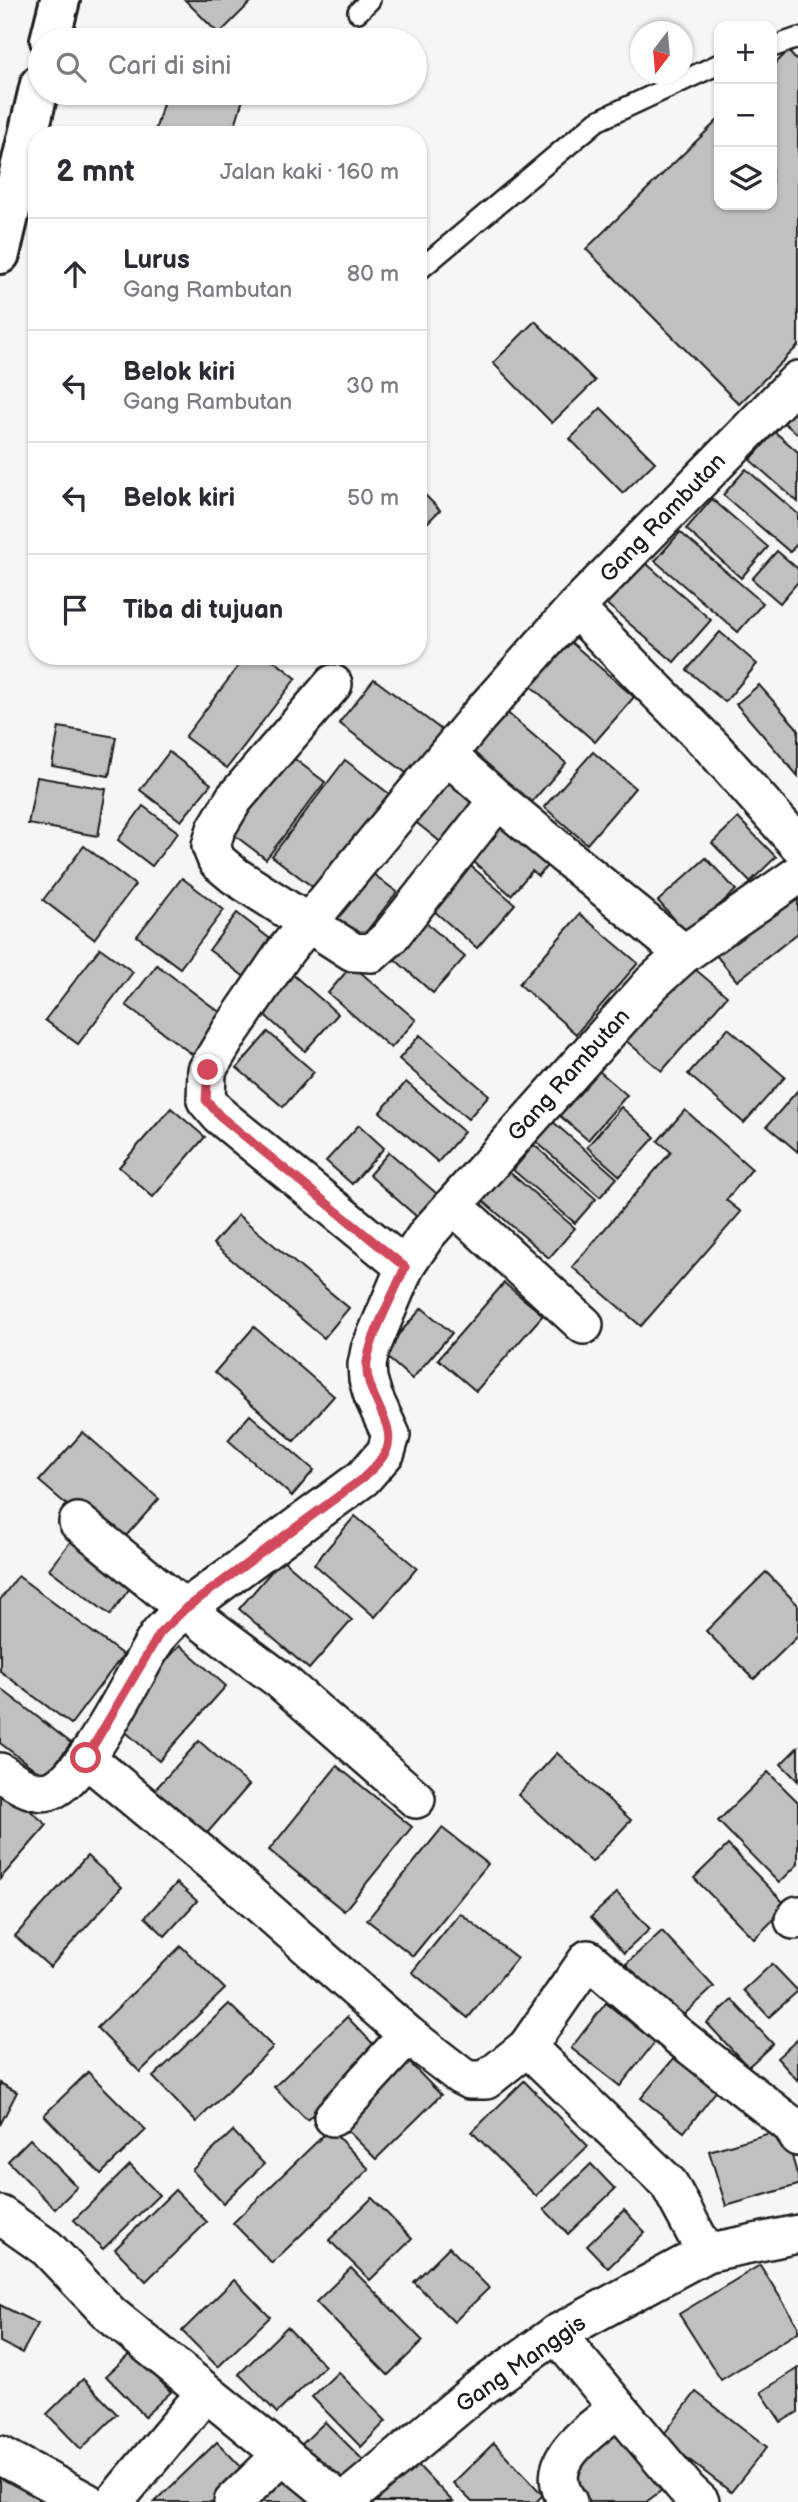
<!DOCTYPE html>
<html lang="id">
<meta charset="utf-8">
<style>
:root{--surface:#fff;--page:#f7f7f7;--text:#2b2b33;--muted:#7c7c81;--line:#e1e1e2}
body{margin:0;font-family:"Balsamiq Sans",sans-serif;background:var(--page);color:var(--text)}
.controls{position:absolute;right:21px;top:21px;display:grid;overflow:hidden;border-radius:14px;box-shadow:0 2px 5px #0004}
.controls button{width:63px;height:63px;display:grid;place-items:center;padding:0;border:0;border-bottom:2px solid var(--line);background:var(--surface);color:var(--text);font:35px sans-serif}
.compass{position:absolute;left:630px;top:21px;width:63px;height:63px;border-radius:50%;background:var(--surface);box-shadow:0 2px 5px #0004;rotate:196deg}
.stop{position:absolute;width:21px;height:21px;margin:-16px;border:5px solid #d1495b;border-radius:50%;background:#fff}
.stop.end{background:#d1495b;border-color:#fff;box-shadow:0 2px 7px #0008}
.list{margin:0;padding:0;list-style:none}
h2{display:flex;justify-content:space-between;align-items:center;height:91px;margin:0;padding:0 28px;font-size:30px}
h2 small{font-size:23px;font-weight:400;color:var(--muted)}
.list li{display:grid;grid-template-columns:46px 1fr auto;gap:21px;align-items:center;box-sizing:border-box;height:112px;padding:0 28px;border-top:2px solid var(--line)}
.list b{display:block;font-size:26px;white-space:nowrap}
.list p{margin:0;font-size:23px;white-space:nowrap;color:var(--muted)}
.list em{font-size:23px;font-style:normal;color:var(--muted)}
.icon{flex:none;width:38px;height:38px;fill:none;stroke:currentColor;stroke-width:2;stroke-linecap:round;stroke-linejoin:round}
.map{position:relative;flex:none;width:798px;height:2502px;overflow:hidden}
.search{position:absolute;background:var(--surface);box-shadow:0 2px 5px #0004;left:28px;top:28px;width:399px;height:77px;display:flex;align-items:center;gap:18px;box-sizing:border-box;padding:0 24px;border-radius:38px;color:var(--muted);font-size:26px}
.panel{position:absolute;background:var(--surface);box-shadow:0 2px 5px #0004;left:28px;top:126px;width:399px;height:539px;border-radius:28px}
.map>svg:first-child{display:block}
.building{fill:#c0c0c0;stroke:#1c1c1c;stroke-width:2}
.lines{fill:none;stroke-linecap:round;stroke-linejoin:round}
.service-casing{stroke:#1c1c1c;stroke-width:24}
.minor-casing{stroke:#1c1c1c;stroke-width:42}
.motorway-casing{stroke:#1c1c1c;stroke-width:44}
.service{stroke:#fff;stroke-width:19}
.minor{stroke:#fff;stroke-width:37}
.motorway{stroke:#fff;stroke-width:38}
.route{stroke:#d1495b;stroke-width:9}
.labels{text-anchor:middle;dominant-baseline:central;stroke-width:5;stroke-linejoin:round;paint-order:stroke}
.street-label{font-size:23px;fill:#1c1c1c;stroke:#fff}
</style>
<div class="map">
<svg width="798" height="2502" viewBox="0 0 798 2502">
<rect width="100%" height="100%" fill="#f6f6f6"/>
<filter id="ink" filterUnits="userSpaceOnUse"><feTurbulence type="fractalNoise" baseFrequency=".0143" numOctaves="2"/><feDisplacementMap in="SourceGraphic" scale="14" xChannelSelector="R" yChannelSelector="G"/><feConvolveMatrix kernelMatrix="1 2 1 2 8 2 1 2 1" color-interpolation-filters="sRGB"/></filter>
<g filter="url(#ink)">
<!-- building -->
<g class="building">
<path d="M185 0H253L219 34Z"/>
<path d="M788 51 798 62V346L739 404 586 249 719 119V205H772V67Z"/>
<path d="M166 93H245L232 135H154Z"/>
<path d="M535 321 595 381 552 423 493 363Z"/>
<path d="M798 407V434L784 423Z"/>
<path d="M601 408 655 462 623 493 570 439Z"/>
<path d="M775 432 798 452V502L750 460Z"/>
<path d="M746 469 798 514V543L790 552 723 495Z"/>
<path d="M418 488 440 510 418 532Z"/>
<path d="M712 499 768 547 741 578 686 529Z"/>
<path d="M680 532 763 603 738 632 655 561Z"/>
<path d="M777 551 798 569V582L780 603 752 579Z"/>
<path d="M640 558 711 620 674 662 603 601Z"/>
<path d="M720 632 757 664 725 702 687 670Z"/>
<path d="M565 637 634 697 595 742 526 682Z"/>
<path d="M246 656H268L296 678 227 768 185 737Z"/>
<path d="M374 679 447 734 413 778 339 723Z"/>
<path d="M759 685 798 729V776L736 704Z"/>
<path d="M497 704 566 763 530 804 461 744Z"/>
<path d="M59 727 116 737 109 776 52 766Z"/>
<path d="M280 748 325 782 266 859 221 825Z"/>
<path d="M169 752 211 784 181 821 140 790Z"/>
<path d="M593 752 635 788 587 844 544 807Z"/>
<path d="M345 760 392 796 318 891 272 856Z"/>
<path d="M448 766 487 798 447 847 408 816Z"/>
<path d="M37 777 106 789 98 836 28 824Z"/>
<path d="M143 806 178 832 152 866 118 840Z"/>
<path d="M504 810 556 856 538 876 532 871 511 895 465 854Z"/>
<path d="M738 818 776 857 750 882 712 843Z"/>
<path d="M84 846 135 885 94 939 43 900Z"/>
<path d="M706 858 736 890 688 934 658 901Z"/>
<path d="M465 861 515 904 477 948 427 905Z"/>
<path d="M360 864 397 892 359 941 321 913Z"/>
<path d="M182 878 224 910 180 968 137 936Z"/>
<path d="M789 888 798 900V933L737 981 711 949Z"/>
<path d="M414 912 465 957 433 993 383 949Z"/>
<path d="M237 913 278 945 250 981 209 950Z"/>
<path d="M580 914 638 963 576 1034 519 984Z"/>
<path d="M100 948 133 972 78 1044 45 1020Z"/>
<path d="M683 959 727 996 662 1071 618 1034Z"/>
<path d="M157 965 226 1017 196 1057 126 1005Z"/>
<path d="M352 965 416 1020 391 1048 328 993Z"/>
<path d="M291 973 338 1014 305 1051 259 1010Z"/>
<path d="M728 1028 785 1077 744 1123 688 1074Z"/>
<path d="M268 1032 314 1072 283 1107 237 1068Z"/>
<path d="M420 1035 489 1095 468 1119 399 1059Z"/>
<path d="M592 1065 627 1095 588 1140 553 1110Z"/>
<path d="M406 1082 464 1132 438 1162 380 1112Z"/>
<path d="M798 1090V1152L767 1126Z"/>
<path d="M621 1107 655 1137 620 1176 587 1147Z"/>
<path d="M171 1108 205 1137 153 1197 119 1167Z"/>
<path d="M685 1110 752 1169 726 1200 741 1212 641 1326 572 1267 671 1152 658 1141Z"/>
<path d="M543 1113 617 1178 600 1197 526 1133Z"/>
<path d="M359 1125 384 1148 352 1184 326 1161Z"/>
<path d="M534 1145 596 1199 575 1223 513 1170Z"/>
<path d="M389 1152 444 1200 424 1223 369 1175Z"/>
<path d="M508 1171 575 1228 549 1258 482 1200Z"/>
<path d="M238 1215 349 1308 324 1338 213 1244Z"/>
<path d="M504 1283 543 1315 476 1391 438 1359Z"/>
<path d="M422 1308 452 1333 412 1379 382 1353Z"/>
<path d="M254 1327 334 1396 294 1441 215 1372Z"/>
<path d="M250 1415 314 1470 292 1496 228 1440Z"/>
<path d="M83 1432 159 1499 116 1547 39 1481Z"/>
<path d="M355 1516 417 1568 375 1617 314 1564Z"/>
<path d="M78 1532 138 1577 110 1615 49 1569Z"/>
<path d="M282 1559 352 1620 309 1669 239 1609Z"/>
<path d="M766 1572 798 1605V1636L754 1679 706 1631Z"/>
<path d="M18 1576 123 1655 71 1724 0 1671V1600Z"/>
<path d="M180 1645 226 1686 159 1761 113 1721Z"/>
<path d="M0 1688 71 1743 45 1777 0 1743Z"/>
<path d="M199 1741 249 1785 202 1839 151 1794Z"/>
<path d="M798 1747V1781L781 1764Z"/>
<path d="M557 1753 631 1820 592 1862 518 1795Z"/>
<path d="M337 1766 412 1827 344 1911 269 1850Z"/>
<path d="M768 1772 798 1802V1864L779 1883 718 1821Z"/>
<path d="M4 1788 47 1825 0 1879V1793Z"/>
<path d="M442 1828 488 1864 413 1956 367 1920Z"/>
<path d="M728 1845 787 1906 754 1939 694 1878Z"/>
<path d="M87 1856 122 1887 50 1967 15 1936Z"/>
<path d="M177 1883 197 1901 165 1936 145 1917Z"/>
<path d="M617 1893 650 1929 624 1953 591 1917Z"/>
<path d="M460 1913 517 1958 468 2018 412 1972Z"/>
<path d="M662 1931 714 1987 678 2020 626 1964Z"/>
<path d="M181 1946 225 1989 140 2072 97 2028Z"/>
<path d="M772 1964 798 1991 769 2017 744 1990Z"/>
<path d="M732 2000 773 2044 748 2067 707 2023Z"/>
<path d="M606 2003 655 2042 620 2086 571 2048Z"/>
<path d="M229 2004 273 2047 196 2122 153 2077Z"/>
<path d="M347 2017 379 2050 307 2120 274 2087Z"/>
<path d="M798 2039V2081L777 2058Z"/>
<path d="M679 2052 721 2085 684 2132 641 2098Z"/>
<path d="M407 2060 441 2095 376 2159 341 2124Z"/>
<path d="M88 2072 146 2130 101 2174 44 2115Z"/>
<path d="M524 2081 588 2146 536 2196 472 2132Z"/>
<path d="M0 2083 17 2092 0 2125Z"/>
<path d="M330 2129 369 2169 272 2263 233 2223Z"/>
<path d="M784 2129 798 2177V2185L726 2206 709 2151Z"/>
<path d="M233 2131 264 2164 223 2203 192 2170Z"/>
<path d="M30 2139 77 2187 55 2209 8 2161Z"/>
<path d="M591 2164 615 2189 568 2234 544 2209Z"/>
<path d="M130 2165 159 2195 103 2249 74 2220Z"/>
<path d="M175 2190 207 2222 146 2281 115 2249Z"/>
<path d="M372 2198 412 2239 370 2280 329 2240Z"/>
<path d="M624 2210 645 2232 608 2268 587 2246Z"/>
<path d="M449 2247 489 2288 454 2322 414 2282Z"/>
<path d="M760 2265 798 2326V2332L721 2380 679 2314Z"/>
<path d="M351 2268 423 2341 388 2375 316 2302Z"/>
<path d="M234 2280 270 2317 218 2367 182 2331Z"/>
<path d="M0 2305 38 2324 22 2353 0 2342Z"/>
<path d="M287 2327 325 2366 277 2413 239 2374Z"/>
<path d="M132 2352 171 2392 145 2416 106 2376Z"/>
<path d="M798 2368V2412L781 2422 761 2392Z"/>
<path d="M338 2372 386 2421 361 2447 312 2397Z"/>
<path d="M83 2379 117 2414 81 2449 47 2414Z"/>
<path d="M696 2392 767 2447 731 2492 661 2438Z"/>
<path d="M325 2422 368 2465 342 2489 300 2446Z"/>
<path d="M623 2425 670 2484 646 2502H581L559 2475Z"/>
<path d="M217 2442 248 2474 218 2502H155Z"/>
<path d="M494 2443 543 2495 536 2502H472L453 2483Z"/>
<path d="M414 2461 453 2502H371Z"/>
<path d="M282 2470 314 2502H248Z"/>
<path d="M0 2471 41 2497 37 2502H0Z"/>
</g>
<g class="lines">
<defs>
<g id="service">
<path d="M358 12 370 0"/>
<path d="M772 47 798 38"/>
<path d="M418 271 597 121 719 64"/>
</g>
<g id="minor">
<path d="M575 608 714 749 798 844"/>
<path d="M333 684 234 799 216 829 211 846 217 861 235 876 353 952 372 953 389 938 498 800"/>
<path d="M447 755 498 800 684 954"/>
<path d="M453 1205 584 1325"/>
<path d="M405 1267 220 1116 206 1100 207 1070 230 1032 286 950 478 717 575 608 798 380"/>
<path d="M78 1522 185 1609 280 1680 416 1799"/>
<path d="M86 1758 227 1875 408 2035 461 2076 469 2080H486L527 2047 669 2184 706 2253"/>
<path d="M0 1772C13 1781 33 1795 49 1791 85 1782 136 1669 158 1636 165 1626 176 1618 185 1609L363 1478 386 1452 391 1435 373 1396 368 1379 367 1365 370 1350 405 1267 427 1234 652 983 684 954 798 875"/>
<path d="M794 1920 798 1915"/>
<path d="M527 2047 588 1959 678 2036 792 2126 798 2137"/>
<path d="M333 2117 408 2035"/>
<path d="M0 2215 47 2248 110 2314 341 2502"/>
<path d="M556 2334 688 2491 700 2502"/>
<path d="M0 2455 87 2502"/>
<path d="M114 2502 206 2392"/>
<path d="M233 2502 283 2454"/>
<path d="M344 2502 479 2389 556 2334 706 2253 798 2234"/>
<path d="M568 2502C539 2462 589 2432 617 2409"/>
</g>
<g id="motorway">
<path d="M50 40 60 0"/>
<path d="M0 254 40 84"/>
</g>
</defs>
<!-- service casing -->
<use href="#service" class="service-casing"/>
<!-- minor casing -->
<use href="#minor" class="minor-casing"/>
<!-- motorway casing -->
<use href="#motorway" class="motorway-casing"/>
<!-- service -->
<use href="#service" class="service"/>
<!-- minor -->
<use href="#minor" class="minor"/>
<!-- motorway -->
<use href="#motorway" class="motorway"/>
</g>
</g>
<g class="lines" filter="url(#ink)">
<!-- route -->
<path class="route" d="M86 1758 160 1633 185 1609 363 1478C371 1470 383 1460 387 1449 397 1423 363 1393 367 1362 371 1334 394 1294 405 1267L220 1116 206 1100 208 1070"/>
</g>
<g class="labels">
<!-- street labels -->
<g class="street-label">
<text transform="translate(663 518) rotate(-46)">Gang Rambutan</text>
<text transform="translate(569 1075) rotate(-48)">Gang Rambutan</text>
<text transform="translate(521 2364) rotate(-35)">Gang Manggis</text>
</g>
</g>
</svg>
<div class="controls">
<button>+</button>
<button>−</button>
<button><svg class="icon" aria-label="layers" viewBox="0 0 24 24"><path d="M12 4l9 5-9 5-9-5zM3 14l9 5 9-5"/></svg></button>
</div>
<svg class="compass" viewBox="-18 -18 36 36"><path d="M0-13l5 13h-10z" fill="#e53935"/><path d="M0 13l5-13h-10z" fill="#7c7c81"/></svg>
<div class="stop" style="left:86px;top:1758px"></div>
<div class="stop end" style="left:208px;top:1070px"></div>
<div class="search"><svg class="icon" aria-label="search" viewBox="0 0 24 24"><circle cx="10" cy="10" r="6"/><path d="M15 15l6 6"/></svg>Cari di sini</div>
<section class="panel">
<h2>2 mnt<small>Jalan kaki · 160 m</small></h2>
<ul class="list">
<li><svg class="icon" aria-label="ahead" viewBox="0 0 24 24"><path d="M12 20V5M6 11l6-6 6 6"/></svg><div><b>Lurus</b><p>Gang Rambutan</p></div><em>80 m</em></li>
<li><svg class="icon" aria-label="left" viewBox="0 0 24 24"><path d="M17 20v-9H6M10 6l-5 5 5 5"/></svg><div><b>Belok kiri</b><p>Gang Rambutan</p></div><em>30 m</em></li>
<li><svg class="icon" aria-label="left" viewBox="0 0 24 24"><path d="M17 20v-9H6M10 6l-5 5 5 5"/></svg><div><b>Belok kiri</b></div><em>50 m</em></li>
<li><svg class="icon" aria-label="arrive" viewBox="0 0 24 24"><path d="M6 21V4h12l-3 4 3 4H6"/></svg><div><b>Tiba di tujuan</b></div></li>
</ul>
</section>
</div>
